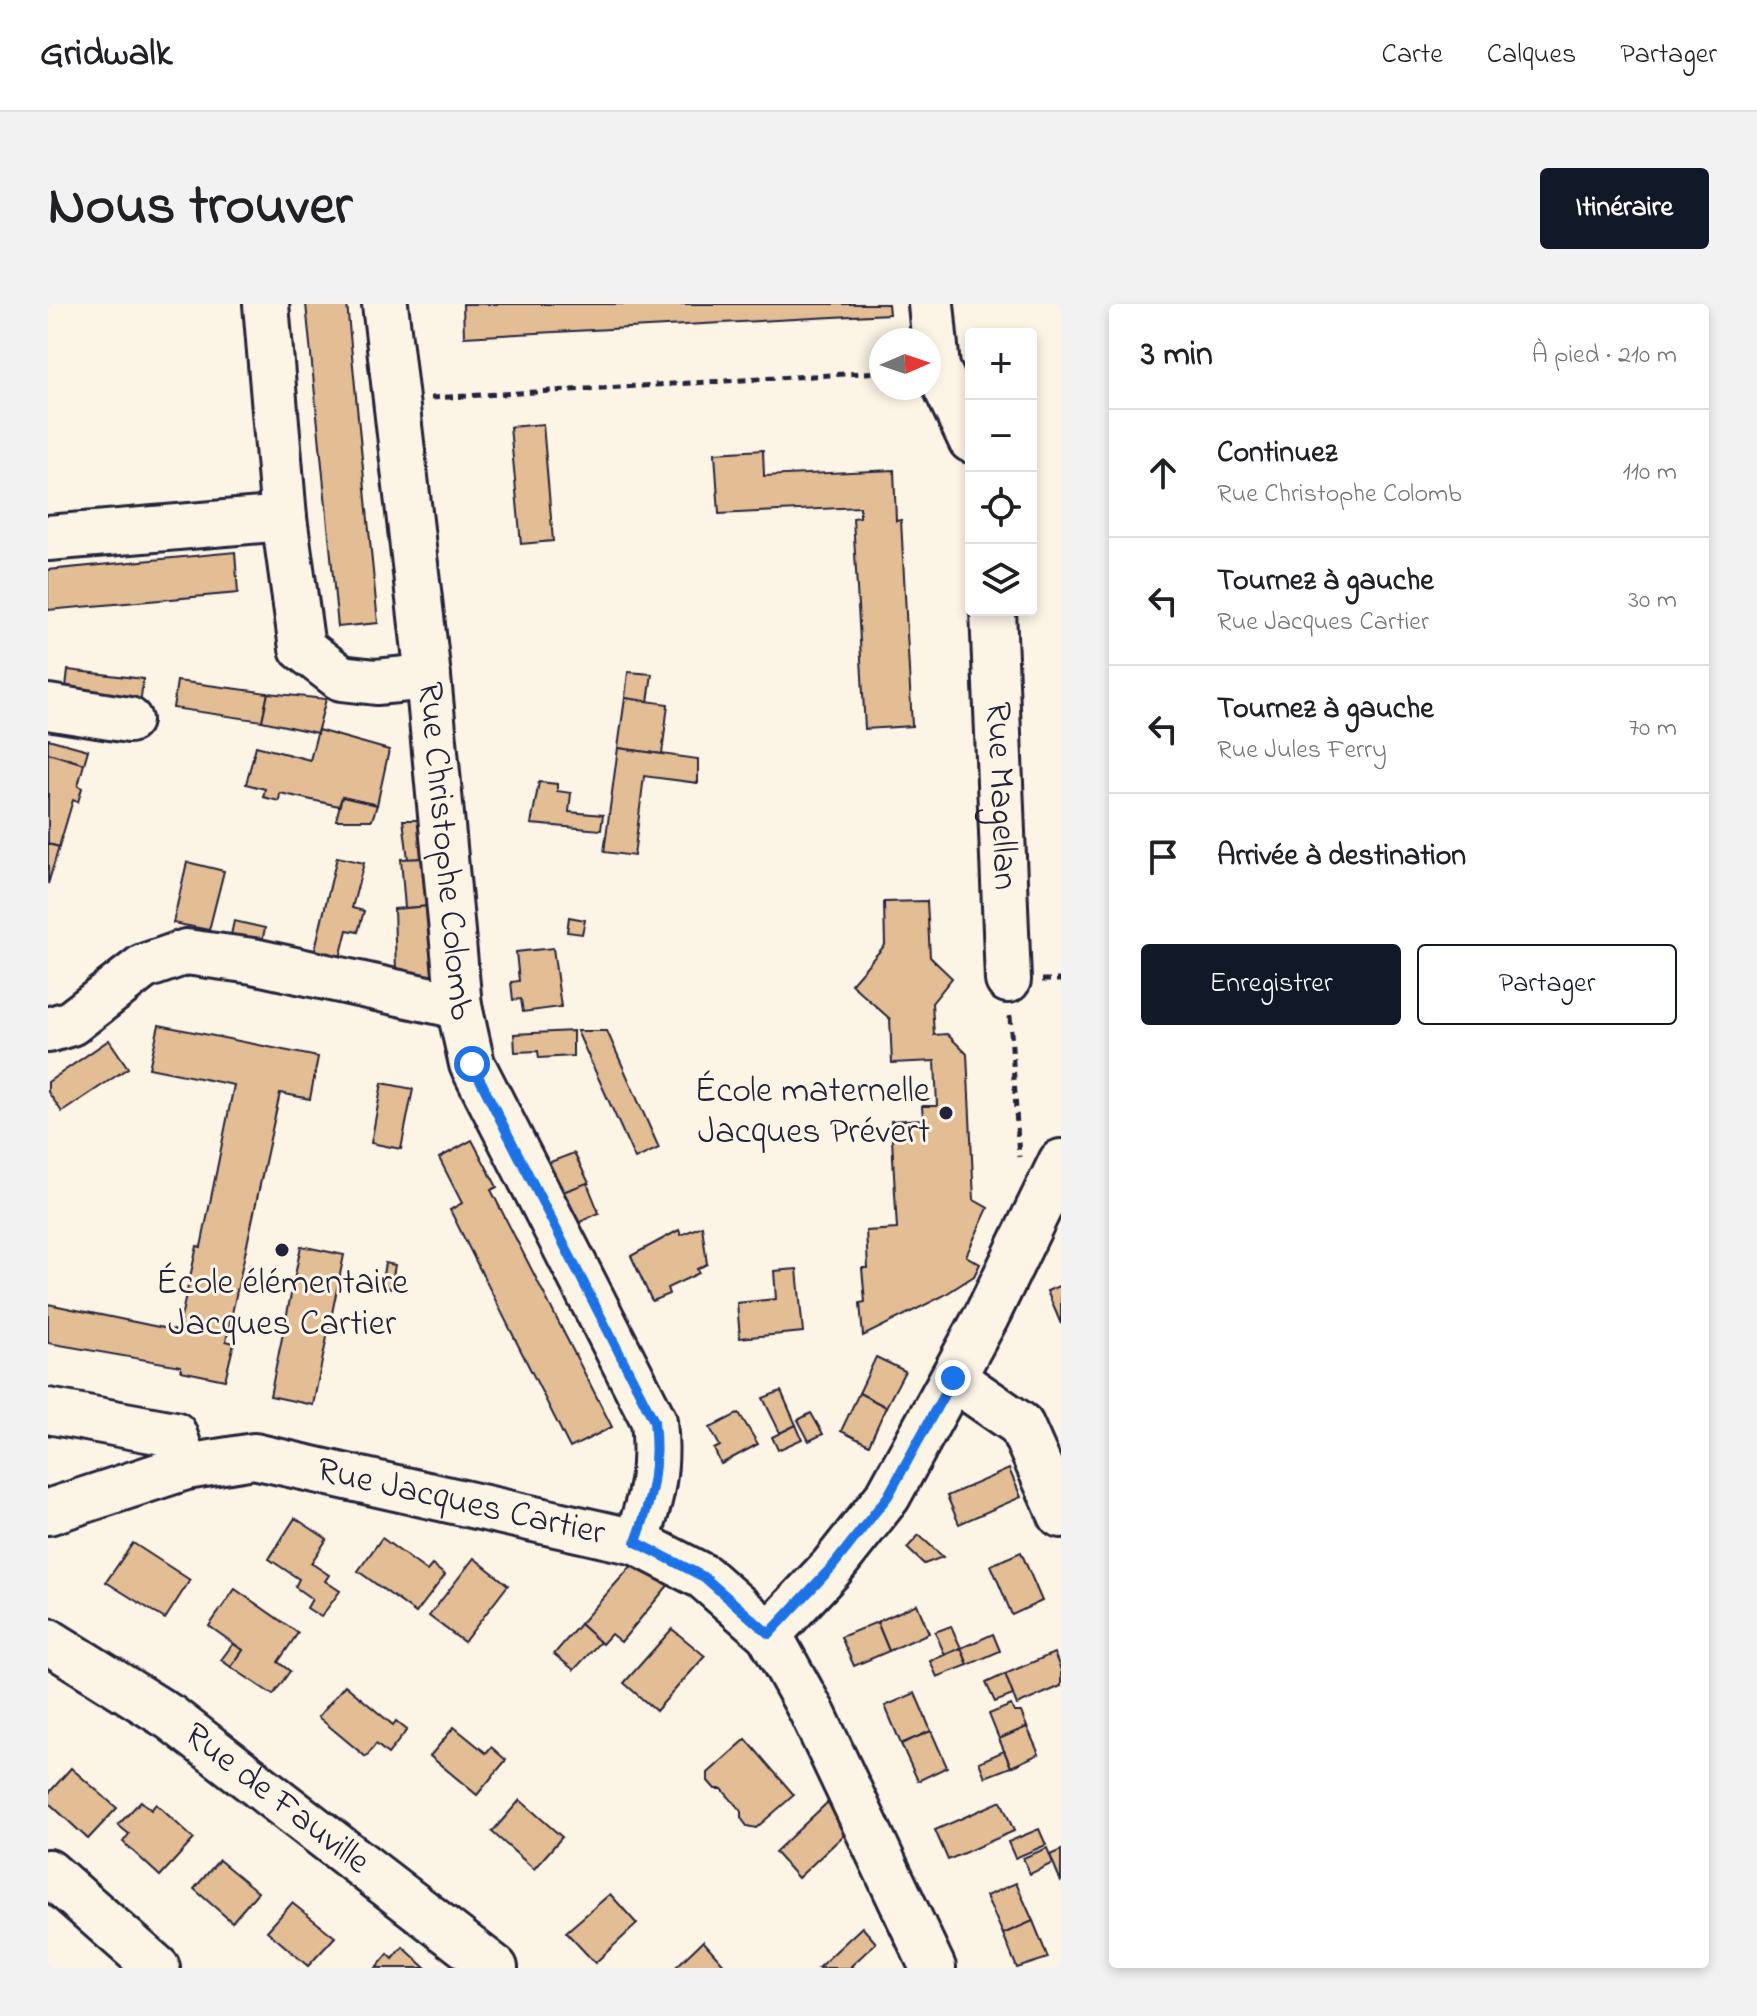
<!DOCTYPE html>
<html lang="fr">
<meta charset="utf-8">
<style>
:root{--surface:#fff;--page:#f2f2f2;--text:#202124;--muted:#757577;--line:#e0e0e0;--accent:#111827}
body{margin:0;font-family:"Indie Flower",sans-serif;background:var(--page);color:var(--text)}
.controls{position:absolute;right:24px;top:24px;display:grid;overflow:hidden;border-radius:8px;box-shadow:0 4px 12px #0003}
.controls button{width:72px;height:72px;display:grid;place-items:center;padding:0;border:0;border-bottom:2px solid var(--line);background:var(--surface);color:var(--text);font:40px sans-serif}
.compass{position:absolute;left:821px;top:24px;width:72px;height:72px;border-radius:50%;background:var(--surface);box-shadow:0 4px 12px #0003;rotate:88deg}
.stop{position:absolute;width:24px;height:24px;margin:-18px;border:6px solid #1a73e8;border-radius:50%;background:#fff}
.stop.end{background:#1a73e8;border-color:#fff;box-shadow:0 2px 8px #0008}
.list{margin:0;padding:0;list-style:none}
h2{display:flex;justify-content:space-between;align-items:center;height:104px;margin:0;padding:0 32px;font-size:34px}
h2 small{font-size:26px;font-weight:400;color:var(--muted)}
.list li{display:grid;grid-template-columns:52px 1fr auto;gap:24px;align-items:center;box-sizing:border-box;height:128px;padding:0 32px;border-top:2px solid var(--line)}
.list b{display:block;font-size:30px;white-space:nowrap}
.list p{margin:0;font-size:26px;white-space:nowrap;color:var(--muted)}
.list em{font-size:26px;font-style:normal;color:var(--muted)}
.actions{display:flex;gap:16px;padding:24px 32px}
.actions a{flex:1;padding:18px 0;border:2px solid var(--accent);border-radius:8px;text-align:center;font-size:28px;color:var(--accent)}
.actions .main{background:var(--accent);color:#fff}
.icon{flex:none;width:44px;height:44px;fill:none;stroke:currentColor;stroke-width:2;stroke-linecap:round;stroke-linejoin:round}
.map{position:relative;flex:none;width:1013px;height:1664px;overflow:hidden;border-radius:8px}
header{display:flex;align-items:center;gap:48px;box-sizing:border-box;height:112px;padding:0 40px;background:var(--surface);border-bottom:2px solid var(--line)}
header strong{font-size:38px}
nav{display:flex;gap:44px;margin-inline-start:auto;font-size:28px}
.intro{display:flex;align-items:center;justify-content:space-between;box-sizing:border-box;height:192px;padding:0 48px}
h1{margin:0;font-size:56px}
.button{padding:20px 36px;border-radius:8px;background:var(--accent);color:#fff;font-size:28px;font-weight:700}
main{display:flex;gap:48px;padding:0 48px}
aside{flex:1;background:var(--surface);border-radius:8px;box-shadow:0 4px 12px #0003}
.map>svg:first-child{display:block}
.building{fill:#e3bd94;stroke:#22223b;stroke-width:2}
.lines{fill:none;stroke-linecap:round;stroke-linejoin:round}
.minor-casing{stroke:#22223b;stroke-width:50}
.major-casing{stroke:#22223b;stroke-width:50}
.path{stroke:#22223b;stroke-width:5;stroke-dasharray:8 6;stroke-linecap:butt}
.minor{stroke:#fcf5e5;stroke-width:44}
.major{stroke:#fcf5e5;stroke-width:44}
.route{stroke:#1a73e8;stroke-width:10}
.poi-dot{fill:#22223b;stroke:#fcf5e5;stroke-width:3}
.labels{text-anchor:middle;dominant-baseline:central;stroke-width:6;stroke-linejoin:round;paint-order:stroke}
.street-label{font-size:36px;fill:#22223b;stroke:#fcf5e5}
.poi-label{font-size:36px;fill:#22223b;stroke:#fcf5e5;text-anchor:end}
</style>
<header>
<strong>Gridwalk</strong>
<nav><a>Carte</a><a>Calques</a><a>Partager</a></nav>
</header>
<div class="intro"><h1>Nous trouver</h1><a class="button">Itinéraire</a></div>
<main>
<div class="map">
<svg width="1013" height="1664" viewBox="0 0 1013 1664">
<rect width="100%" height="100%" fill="#fcf5e5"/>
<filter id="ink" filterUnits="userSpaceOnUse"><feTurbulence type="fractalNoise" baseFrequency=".0125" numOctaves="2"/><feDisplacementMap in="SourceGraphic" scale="16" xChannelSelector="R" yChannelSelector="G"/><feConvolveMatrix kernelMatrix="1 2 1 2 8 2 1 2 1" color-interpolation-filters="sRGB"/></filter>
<g filter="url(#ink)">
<!-- building -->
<g class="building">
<path d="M258 0H299L330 319 290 323Z"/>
<path d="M415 0H840L841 10 416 33Z"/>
<path d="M495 120 505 237 473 240 462 123Z"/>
<path d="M715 146 716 172 846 166 848 217 853 216 864 422 817 425 805 214 812 213V203L671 210 667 149Z"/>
<path d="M187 248 190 289 0 306V266Z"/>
<path d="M20 366 95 375 92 403 17 392Z"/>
<path d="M580 368 604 370 600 398 577 394Z"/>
<path d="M129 377 220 389 214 417 125 404Z"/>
<path d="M220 389 278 395 269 429 214 417Z"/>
<path d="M577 394 620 400 614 450 570 444Z"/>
<path d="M270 426 341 446 329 501 294 493 291 502 232 489 231 497 215 493 217 485 198 480 208 442 262 456Z"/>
<path d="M0 435 40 446 36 460 0 449Z"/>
<path d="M570 444 650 455V479L596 472 586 552 556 548Z"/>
<path d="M0 449 36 460 30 482 34 484 30 498 25 496 11 543 0 540Z"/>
<path d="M491 478 509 480V487L523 489 521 508 555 511 553 526 483 520Z"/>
<path d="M294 493 329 501 324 516H288Z"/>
<path d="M355 516H376L379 554 360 555Z"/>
<path d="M0 540 11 543 0 580Z"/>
<path d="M289 553 316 559 304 604 316 607 310 628 299 626 292 654 266 649Z"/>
<path d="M379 554 383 602 357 604 353 555Z"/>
<path d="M139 558 176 567 161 626 125 619Z"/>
<path d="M879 597 882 653 904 674 884 699 886 731 899 730 919 750 926 896 940 904 918 952 932 960 926 972 895 992 815 1032 812 999 817 998 814 964H820L818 927 849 925 843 817 875 815 874 802H889L887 757 844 759 842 715 803 680 837 641 836 598Z"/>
<path d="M383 602 388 675 348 666 346 605Z"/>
<path d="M521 613 537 616 534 630 519 628Z"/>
<path d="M186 617 217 624 214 638 183 631Z"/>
<path d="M505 644 513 703 475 708 473 695 465 696 463 678 471 677 468 648Z"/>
<path d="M111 721 270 753 262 795 232 789 178 1037 186 1039 177 1076 133 1067V1062L0 1039V1000L130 1027 149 942 153 943 186 781 101 764Z"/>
<path d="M525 727V752L491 754 490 747 467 748 466 730Z"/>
<path d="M529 727H559L611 844 587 855Z"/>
<path d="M61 736 80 764 14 808 0 788V778Z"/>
<path d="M334 779 365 785 353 845 323 839Z"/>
<path d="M424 836 449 883 443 886 564 1123 522 1144 402 906 414 899 391 854Z"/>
<path d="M526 849 541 879 512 889 497 860Z"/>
<path d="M539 879 551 909 528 920 512 889Z"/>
<path d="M654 922 659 960 649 965 651 969 619 984 621 990 604 997 583 952 631 926 633 931Z"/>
<path d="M253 942 296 951 265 1101 222 1092Z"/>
<path d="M337 959 347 961 343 984 333 982Z"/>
<path d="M749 965 755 1028 692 1034 689 999 728 995 726 967Z"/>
<path d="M1013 981V1020L999 987Z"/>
<path d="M828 1053 857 1067 838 1103 811 1089Z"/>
<path d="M733 1087 748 1121 732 1129 715 1094Z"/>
<path d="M811 1089 838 1103 821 1141 793 1127Z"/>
<path d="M691 1109 710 1140 673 1160 666 1145 672 1142 662 1124Z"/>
<path d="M763 1109 775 1130 761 1137 750 1116Z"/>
<path d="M748 1121 754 1135 730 1146 724 1133Z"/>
<path d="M961 1165 973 1193 911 1220 899 1192Z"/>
<path d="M247 1214 279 1235 263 1259 281 1271 277 1277 292 1287 273 1313 259 1304 264 1295 247 1283 251 1275 221 1255Z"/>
<path d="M871 1231 895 1253 876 1260 859 1244Z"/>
<path d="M334 1234 379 1267 384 1261 397 1271 368 1309 310 1267Z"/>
<path d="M85 1239 142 1276 117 1315 58 1278Z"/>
<path d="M973 1248 994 1297 964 1311 943 1261Z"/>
<path d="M426 1254 460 1281 416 1338 381 1312Z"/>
<path d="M586 1259 622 1279 573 1338 563 1330 554 1340 532 1320Z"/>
<path d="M187 1285 250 1329 230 1358 242 1367 225 1391 183 1363 195 1346 161 1322Z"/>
<path d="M869 1300 881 1329 841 1347 829 1318Z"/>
<path d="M829 1318 841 1347 806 1362 793 1333Z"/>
<path d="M532 1320 552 1338 526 1366 506 1350Z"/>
<path d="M903 1322 913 1344 897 1351 887 1328Z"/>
<path d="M624 1325 657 1352 608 1407 576 1379Z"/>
<path d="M945 1330 952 1347 920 1361 913 1344Z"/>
<path d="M185 1340 195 1346 183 1363 173 1356Z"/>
<path d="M913 1344 920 1361 889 1373 882 1357Z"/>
<path d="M1006 1349 1013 1366V1382L969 1401 957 1370Z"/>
<path d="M957 1370 965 1391 947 1398 938 1379Z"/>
<path d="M297 1381 345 1421 348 1417 359 1426 340 1450 328 1440 318 1453 270 1413Z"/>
<path d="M867 1389 883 1427 853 1440 837 1402Z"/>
<path d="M963 1401 966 1408H973L979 1423 951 1435 941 1410Z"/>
<path d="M406 1423 438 1449 443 1443 458 1456 429 1491 382 1452Z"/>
<path d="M979 1423 991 1450 963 1463 951 1435Z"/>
<path d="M883 1427 899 1463 870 1477 853 1440Z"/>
<path d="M698 1435 746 1491 708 1524 699 1522 693 1514V1507L674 1485H667L660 1477V1469Z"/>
<path d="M956 1447 963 1463 937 1473 931 1458Z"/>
<path d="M23 1464 69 1504 40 1535 0 1498V1490Z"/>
<path d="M472 1496 514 1533 486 1565 444 1528Z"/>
<path d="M93 1497 103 1506 108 1500 146 1535 112 1572 75 1538 81 1530 70 1521Z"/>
<path d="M953 1497 966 1527 900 1556 887 1526Z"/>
<path d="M780 1498 797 1530 750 1574 727 1548Z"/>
<path d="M991 1525 998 1541 967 1554 960 1538Z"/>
<path d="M999 1544 1005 1559 982 1570 975 1554Z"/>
<path d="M1013 1546V1578L1002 1551Z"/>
<path d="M171 1556 210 1588 184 1618 146 1585Z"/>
<path d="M968 1579 985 1617 955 1630 938 1592Z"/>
<path d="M562 1590 589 1620 547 1659 518 1628Z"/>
<path d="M244 1599 287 1633 260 1662 219 1627Z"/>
<path d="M985 1617 1000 1654 969 1664 955 1630Z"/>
<path d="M814 1623 828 1639 803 1662 805 1664H770Z"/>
<path d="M655 1637 679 1664H627Z"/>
<path d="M355 1643 378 1664H328L340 1650 345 1655Z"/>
</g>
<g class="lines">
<defs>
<g id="minor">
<path id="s1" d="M337 0 380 373 411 702 424 760 606 1117C611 1165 604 1193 588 1238"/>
<path d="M883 0 889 64 923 136"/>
<path d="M236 214 254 344 293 374 328 378 380 373"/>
<path d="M0 234 236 214 218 0"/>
<path id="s2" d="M945 306 960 676"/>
<path d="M0 403 81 416"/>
<path d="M0 726 23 719 95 663 138 648 205 657 411 702"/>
<path d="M905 1074 973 1121 1013 1211"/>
<path d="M0 1107 126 1130 138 1163"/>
<path id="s3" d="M0 1208 138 1163 206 1152 588 1238 656 1273 721 1330 764 1408 885 1664"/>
<path d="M721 1330 784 1263 840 1192 938 1013 1013 858"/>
<path d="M0 1568 109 1664"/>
</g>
<g id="major">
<path id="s4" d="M0 1337 123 1414 447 1664"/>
</g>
</defs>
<!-- minor casing -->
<use href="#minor" class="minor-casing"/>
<!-- major casing -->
<use href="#major" class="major-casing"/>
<!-- path -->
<g class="path">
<path d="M383 94 833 68"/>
<path d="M994 676H1013"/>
<path d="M962 712 971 853"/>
</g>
<!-- minor -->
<use href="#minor" class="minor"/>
<!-- major -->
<use href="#major" class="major"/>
</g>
</g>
<g class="lines" filter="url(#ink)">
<!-- route -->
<path class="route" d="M424 760 606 1117C611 1165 604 1193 588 1238L656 1273 721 1330 784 1263 840 1192 905 1074"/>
</g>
<!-- markers -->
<g class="poi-dot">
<circle cx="898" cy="809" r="8"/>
<circle cx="234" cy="946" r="8"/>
</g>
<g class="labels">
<!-- street labels -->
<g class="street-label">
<text stroke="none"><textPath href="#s2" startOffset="186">Rue Magellan</textPath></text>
<text stroke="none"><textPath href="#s1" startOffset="550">Rue Christophe Colomb</textPath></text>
<text stroke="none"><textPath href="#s3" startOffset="426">Rue Jacques Cartier</textPath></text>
<text stroke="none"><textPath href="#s4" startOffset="278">Rue de Fauville</textPath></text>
</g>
<!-- poi labels -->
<g class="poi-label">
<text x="882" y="788">École maternelle<tspan x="882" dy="41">Jacques Prévert</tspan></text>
<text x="234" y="980" text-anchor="middle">École élémentaire<tspan x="234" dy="41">Jacques Cartier</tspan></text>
</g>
</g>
</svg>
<div class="controls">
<button>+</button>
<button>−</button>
<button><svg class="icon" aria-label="locate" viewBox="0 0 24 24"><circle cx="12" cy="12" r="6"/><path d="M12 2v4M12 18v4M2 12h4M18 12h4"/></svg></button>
<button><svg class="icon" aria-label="layers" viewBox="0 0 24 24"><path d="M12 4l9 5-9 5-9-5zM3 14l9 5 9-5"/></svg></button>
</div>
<svg class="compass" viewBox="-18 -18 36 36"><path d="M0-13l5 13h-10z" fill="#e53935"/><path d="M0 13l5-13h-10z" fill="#757577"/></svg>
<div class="stop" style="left:424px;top:760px"></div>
<div class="stop end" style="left:905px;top:1074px"></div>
</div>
<aside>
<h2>3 min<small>À pied · 210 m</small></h2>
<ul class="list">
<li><svg class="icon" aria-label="ahead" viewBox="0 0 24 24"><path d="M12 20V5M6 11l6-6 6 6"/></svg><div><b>Continuez</b><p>Rue Christophe Colomb</p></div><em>110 m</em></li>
<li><svg class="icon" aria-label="left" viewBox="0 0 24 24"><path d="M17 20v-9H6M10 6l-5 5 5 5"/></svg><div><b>Tournez à gauche</b><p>Rue Jacques Cartier</p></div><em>30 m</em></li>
<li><svg class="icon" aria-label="left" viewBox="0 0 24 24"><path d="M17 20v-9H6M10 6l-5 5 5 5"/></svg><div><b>Tournez à gauche</b><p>Rue Jules Ferry</p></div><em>70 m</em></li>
<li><svg class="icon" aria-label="arrive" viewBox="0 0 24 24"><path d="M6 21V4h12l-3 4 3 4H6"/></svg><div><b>Arrivée à destination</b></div></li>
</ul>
<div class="actions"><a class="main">Enregistrer</a><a>Partager</a></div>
</aside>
</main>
